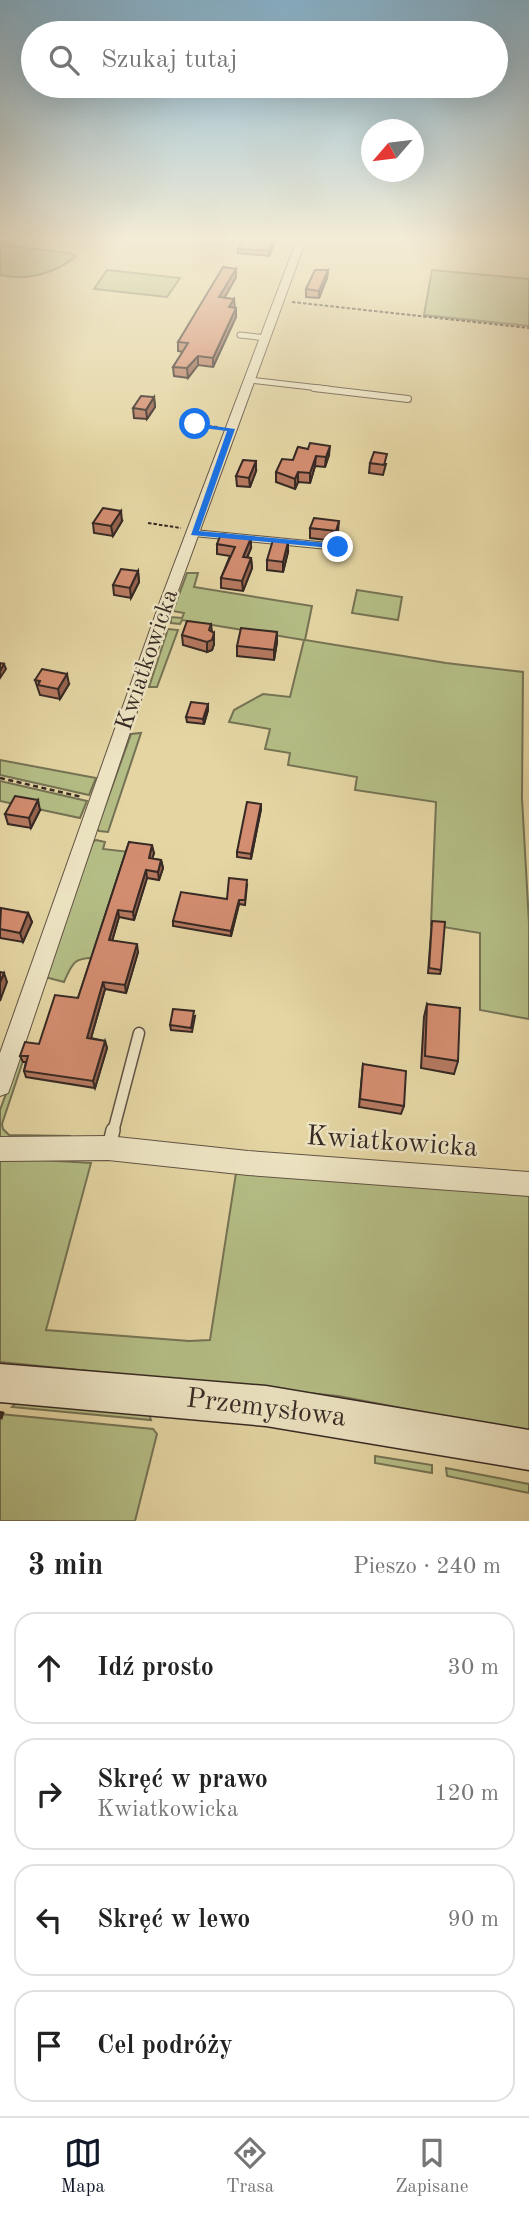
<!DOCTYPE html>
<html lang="pl">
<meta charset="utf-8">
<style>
:root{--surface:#fff;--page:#f6f6f6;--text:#222;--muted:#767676;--line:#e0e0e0;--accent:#111827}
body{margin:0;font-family:"Old Standard TT",serif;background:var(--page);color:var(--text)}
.compass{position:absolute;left:361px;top:119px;width:63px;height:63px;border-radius:50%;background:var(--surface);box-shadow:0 7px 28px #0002;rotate:242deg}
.stop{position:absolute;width:21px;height:21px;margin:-16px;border:5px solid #1a73e8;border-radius:50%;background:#fff}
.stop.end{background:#1a73e8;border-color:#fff;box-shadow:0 2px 7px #0008}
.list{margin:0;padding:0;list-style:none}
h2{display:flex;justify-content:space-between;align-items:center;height:91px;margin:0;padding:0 28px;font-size:30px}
h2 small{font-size:23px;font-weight:400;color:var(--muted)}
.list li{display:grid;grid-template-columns:46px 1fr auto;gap:21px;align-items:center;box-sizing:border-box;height:112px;margin:0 14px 14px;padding:0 14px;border:2px solid var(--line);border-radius:21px}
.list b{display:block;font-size:26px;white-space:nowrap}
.list p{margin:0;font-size:23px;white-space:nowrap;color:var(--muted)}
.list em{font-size:23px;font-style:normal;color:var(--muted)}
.icon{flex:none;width:38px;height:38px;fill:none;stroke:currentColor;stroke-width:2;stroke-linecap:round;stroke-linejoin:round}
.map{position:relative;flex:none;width:529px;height:1521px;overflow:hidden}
.search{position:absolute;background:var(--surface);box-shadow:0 7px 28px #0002;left:21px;right:21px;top:21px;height:77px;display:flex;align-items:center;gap:18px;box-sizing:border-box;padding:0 24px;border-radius:38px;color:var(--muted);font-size:26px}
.sheet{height:595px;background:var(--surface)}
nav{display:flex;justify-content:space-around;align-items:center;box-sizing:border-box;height:98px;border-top:2px solid var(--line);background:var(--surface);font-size:19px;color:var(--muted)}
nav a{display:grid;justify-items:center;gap:4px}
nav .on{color:var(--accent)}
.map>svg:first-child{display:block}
.green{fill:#b4bd85;stroke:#757354;stroke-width:2}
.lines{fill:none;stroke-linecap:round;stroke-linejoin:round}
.lane-far3-casing{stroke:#625444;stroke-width:7}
.lane-far2-casing{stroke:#625444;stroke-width:8}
.lane-far1-casing{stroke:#625444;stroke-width:13}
.lane-casing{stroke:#625444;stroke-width:16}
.street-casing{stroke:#625444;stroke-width:2}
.secondary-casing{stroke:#362924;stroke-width:3}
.path-far2{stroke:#362924;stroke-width:2;stroke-dasharray:3.5 2;stroke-linecap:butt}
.path-far1{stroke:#362924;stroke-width:2.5;stroke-dasharray:5 3.5;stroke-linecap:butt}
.path{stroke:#362924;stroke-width:4.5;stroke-dasharray:8 5;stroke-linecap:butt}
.lane-far3{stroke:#ede4c3;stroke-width:5}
.lane-far2{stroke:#ede4c3;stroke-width:6}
.lane-far1{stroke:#ede4c3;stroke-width:10}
.lane{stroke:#ede4c3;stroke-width:13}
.street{fill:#ede4c3;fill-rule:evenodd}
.secondary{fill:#ede4c3;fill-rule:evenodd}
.wall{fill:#b57960;stroke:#362924;stroke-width:2}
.shaded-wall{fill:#94634e;stroke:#362924;stroke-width:2}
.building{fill:#d38d70;stroke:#362924;stroke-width:2}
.route{fill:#1a73e8}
.labels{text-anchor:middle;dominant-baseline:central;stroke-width:5;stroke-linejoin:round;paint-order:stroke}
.street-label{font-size:24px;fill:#362924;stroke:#ede4c3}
.near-street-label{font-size:28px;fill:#362924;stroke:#ede4c3}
</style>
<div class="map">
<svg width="529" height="1521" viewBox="0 0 529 1521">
<rect width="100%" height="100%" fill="#e4d5a3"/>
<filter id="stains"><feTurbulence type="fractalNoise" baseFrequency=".00286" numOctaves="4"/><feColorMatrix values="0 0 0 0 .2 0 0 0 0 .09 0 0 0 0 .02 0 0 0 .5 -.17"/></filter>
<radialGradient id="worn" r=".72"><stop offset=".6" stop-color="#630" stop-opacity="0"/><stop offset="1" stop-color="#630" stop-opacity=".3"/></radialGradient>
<!-- green -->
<g class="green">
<path d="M0 245 70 253 76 256C56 274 25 281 0 275Z"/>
<path d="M107 270 180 278 167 297 94 289Z"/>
<path d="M432 270 529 279V326L424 315Z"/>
<path d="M187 573H198L194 587 312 606 305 640 446 663 523 672 522 798 529 923V1019L480 1010V933L431 925 436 802 355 790 357 777 288 765 290 753 265 749 270 729 229 722 234 710 263 694 290 697 304 640 182 620 180 624 171 623V617L182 618 184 613 173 611Z"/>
<path d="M357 590 402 597 398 620 352 613Z"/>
<path d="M168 629 178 630 157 687H149Z"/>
<path d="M141 733 108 832 99 831 97 829 131 734Z"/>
<path d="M0 760 96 778 89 795 0 775Z"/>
<path d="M0 781 87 801 80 818 0 801Z"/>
<path d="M96 840 105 842 103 849 130 852 95 958C74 957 72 964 64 982L45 977 93 842Z"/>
<path d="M23 1048 27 1049 2 1124 3 1129 9 1135 71 1136 0 1139V1110Z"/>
<path d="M8 1158 91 1163 46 1330 189 1341 210 1340 236 1173 529 1191V1432L338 1396 0 1362V1161Z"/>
<path d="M17 1402 149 1414 151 1420 12 1407Z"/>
<path d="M0 1414 153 1429 157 1434 135 1521H0Z"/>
<path d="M375 1456 432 1465V1473L375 1463Z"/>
<path d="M446 1468 529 1484V1493L447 1476Z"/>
</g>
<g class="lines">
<defs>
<g id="lane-far3">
<path d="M240 335 266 338"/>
<path d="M250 380 328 389"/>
</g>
<g id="lane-far2">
<path d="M314 388 408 399"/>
<path d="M194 533 338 547"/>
</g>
<path id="lane-far1" d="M113 1132 139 1033"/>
<path id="lane" d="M109 1147 113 1130"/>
<g id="street">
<path d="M298 237H307L175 599 11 1085 8 1093 0 1096V1053L161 599Z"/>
<path d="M108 1136 248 1151 529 1172V1196L248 1175 108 1160 0 1161V1137Z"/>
</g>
<path id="secondary" d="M0 1364 266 1386 529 1430V1470L266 1426 0 1402Z"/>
</defs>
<!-- lane-far3 casing -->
<use href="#lane-far3" class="lane-far3-casing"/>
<!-- lane-far2 casing -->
<use href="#lane-far2" class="lane-far2-casing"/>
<!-- lane-far1 casing -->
<use href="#lane-far1" class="lane-far1-casing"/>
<!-- lane casing -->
<use href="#lane" class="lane-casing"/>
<!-- street casing -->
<use href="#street" class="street-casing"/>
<!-- secondary casing -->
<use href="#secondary" class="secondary-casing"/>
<!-- path-far2 -->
<g class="path-far2">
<path d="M292 302 529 328"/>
<path d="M192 425 218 427"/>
<path d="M148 523 181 528"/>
</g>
<!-- path-far1 -->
<path class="path-far1" d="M0 778 82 797"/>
<!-- path -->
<path class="path" d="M0 1419 3 1410"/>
<!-- lane-far3 -->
<use href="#lane-far3" class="lane-far3"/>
<!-- lane-far2 -->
<use href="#lane-far2" class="lane-far2"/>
<!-- lane-far1 -->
<use href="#lane-far1" class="lane-far1"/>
<!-- lane -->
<use href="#lane" class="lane"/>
<!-- street -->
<use href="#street" class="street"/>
<!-- secondary -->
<use href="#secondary" class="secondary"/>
</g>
<!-- wall -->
<g class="wall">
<path d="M275 238V242L269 256 238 253V249Z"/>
<path d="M328 270 327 278 319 298 306 297V289Z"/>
<path d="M236 277 224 298 234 308 236 317 213 367 198 365 188 378 174 376 173 367 183 352 178 351V342Z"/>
<path d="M154 397 155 407 147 419 134 418 133 408Z"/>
<path d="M298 447 329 455 325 467 315 466 310 483 298 482 295 489 276 482V472L293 460Z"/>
<path d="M370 463 386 464 383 475 369 473Z"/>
<path d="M256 471 250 487 237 486 236 476Z"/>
<path d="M122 521 113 536 94 533 93 523Z"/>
<path d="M310 528 338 531 335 541 310 538Z"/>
<path d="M217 544 251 548 247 557 251 558 252 568 243 591 221 588V578L230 556 217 554Z"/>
<path d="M288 552 283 572 267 570V560Z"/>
<path d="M138 571 139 582 131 598 114 595 113 585Z"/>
<path d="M211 624 212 632 214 633V644L212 650 207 652 183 645 182 635Z"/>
<path d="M277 642 274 660 237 656V646Z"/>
<path d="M35 680 69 684 60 699 40 695Z"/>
<path d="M208 704V710L204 724 187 722 186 717Z"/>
<path d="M261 804V809L251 859 237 857V852Z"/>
<path d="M40 810 31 828 8 824 5 814Z"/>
<path d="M129 842 154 853 152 859 161 860 163 868 159 880 147 878 134 920 119 917 112 941 138 952 126 993 105 989 91 1038 105 1041 107 1048 95 1088 26 1077 24 1071 26 1062H23L20 1056 39 1044 78 998Z"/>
<path d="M247 885 245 905 239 904 231 936 173 926V921L227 899Z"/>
<path d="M0 909 28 913 32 922 23 942 0 938Z"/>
<path d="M432 921 441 970 440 974 428 973Z"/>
<path d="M427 1004 458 1061 454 1074 421 1068 424 1017Z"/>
<path d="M195 1016 192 1032 171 1030 170 1025Z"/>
<path d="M363 1064 404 1106 401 1114 359 1107Z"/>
</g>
<!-- shaded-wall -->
<g class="shaded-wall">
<path d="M275 238V242L269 256V251Z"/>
<path d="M236 269V277L220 306 219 297Z"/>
<path d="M328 270 327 278 319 298V291Z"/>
<path d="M234 299 235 308 229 307Z"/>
<path d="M236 308V317L213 367V358Z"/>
<path d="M198 356V365L188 378 187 368Z"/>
<path d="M154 397 155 407 147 419 146 410Z"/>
<path d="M330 446 329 455 325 467 326 457Z"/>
<path d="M316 456 315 466 310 483V473Z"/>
<path d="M256 461V471L250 487 249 478Z"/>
<path d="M298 472V482L295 489V479Z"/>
<path d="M121 511 122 521 113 536 111 526Z"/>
<path d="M339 521 338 531 335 541 336 531Z"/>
<path d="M251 538V548L243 567V557Z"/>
<path d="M288 542V552L283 572V562Z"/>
<path d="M251 558 252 568 243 591 242 581Z"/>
<path d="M138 571 139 582 131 598 130 588Z"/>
<path d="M277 632V642L274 660V650Z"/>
<path d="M214 633V644L212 650 207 652V642Z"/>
<path d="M4 664 6 669 0 678V671Z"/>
<path d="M67 674 69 684 60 699 58 689Z"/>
<path d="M208 704V710L204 724 203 719Z"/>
<path d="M38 800 40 810 31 828 29 818Z"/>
<path d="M261 804V809L251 859V854Z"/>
<path d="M152 845 154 853 150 866 149 858Z"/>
<path d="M161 860 163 868 159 880 158 872Z"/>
<path d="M146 870 147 878 134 920 133 912Z"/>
<path d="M239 900V904L231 936V931Z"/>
<path d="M118 910 119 917 110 948 109 940Z"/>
<path d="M28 913 32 922 23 942 20 933Z"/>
<path d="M137 944 138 952 126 993 125 985Z"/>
<path d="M4 973 7 982 0 1001V982Z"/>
<path d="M103 982 105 989 89 1045 87 1038Z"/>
<path d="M105 1041 107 1048 95 1088 93 1081Z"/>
</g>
<!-- building -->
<g class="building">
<path d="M246 237H267L275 238 269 251 238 249Z"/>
<path d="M223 267 236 269 219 297 234 299 229 307 236 308 213 358 198 356 187 368 173 367 188 343 178 342Z"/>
<path d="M315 270H328L319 291 306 289Z"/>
<path d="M141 396 154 397 146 410 133 408Z"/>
<path d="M310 443 330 446 326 457 316 456 310 473 298 472 295 479 276 472 282 459 293 460 298 447 308 449Z"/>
<path d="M374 452 387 454 384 465 370 463Z"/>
<path d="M243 460 256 461 249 478 236 476Z"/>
<path d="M103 508 121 511 111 526 93 523Z"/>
<path d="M314 518 339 521 336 531 310 528Z"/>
<path d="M221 534 251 538 243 557 251 558 242 581 221 578 235 547 217 544Z"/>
<path d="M273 540 288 542 283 562 267 560Z"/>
<path d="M121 569 138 571 130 588 113 585Z"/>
<path d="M187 621 211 624 209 630 214 633 212 640 207 642 182 635Z"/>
<path d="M241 628 277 632 274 650 237 646Z"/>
<path d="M0 663 4 664 0 671Z"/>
<path d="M42 669 67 674 58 689 38 685 40 681 35 680Z"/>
<path d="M191 702 208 704 203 719 186 717Z"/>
<path d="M15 796 38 800 29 818 5 814Z"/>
<path d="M247 802 261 804 251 854 237 852Z"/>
<path d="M129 842 152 845 149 858 161 860 158 872 146 870 133 912 118 910 109 940 137 944 125 985 103 982 87 1038 105 1041 93 1081 24 1071 28 1056H20L25 1042 39 1044 55 995 78 998Z"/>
<path d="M229 878 247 880 245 900H239L231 931 173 921 181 892 227 899Z"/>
<path d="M1 908 28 913 20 933 0 929Z"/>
<path d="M432 921 445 922 441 970 429 968Z"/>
<path d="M0 972 4 973 0 982Z"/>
<path d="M427 1004 460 1008 458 1061 425 1056Z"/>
<path d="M173 1009 194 1011 191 1028 170 1025Z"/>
<path d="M363 1064 406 1071 404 1106 360 1099Z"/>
</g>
<!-- sky -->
<linearGradient id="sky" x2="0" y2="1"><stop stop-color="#87b5d1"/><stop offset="0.53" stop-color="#f3ecd6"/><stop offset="1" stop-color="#f3ecd6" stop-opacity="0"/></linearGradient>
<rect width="529" height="450" fill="url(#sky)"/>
<!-- route -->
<path class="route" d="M193 423 235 429 199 531 338 544 342 545V549L191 535 227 431 195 427Z"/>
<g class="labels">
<!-- street labels -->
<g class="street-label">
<text transform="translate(148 660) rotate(-71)">Kwiatkowicka</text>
</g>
<!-- near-street labels -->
<g class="near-street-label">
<text transform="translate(392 1143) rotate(4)">Kwiatkowicka</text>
<text transform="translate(266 1409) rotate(7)">Przemysłowa</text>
</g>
</g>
<rect width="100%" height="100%" filter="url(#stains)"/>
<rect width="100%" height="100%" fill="url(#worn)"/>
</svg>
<svg class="compass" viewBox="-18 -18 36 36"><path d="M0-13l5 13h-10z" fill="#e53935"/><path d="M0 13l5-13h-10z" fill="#767676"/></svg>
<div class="stop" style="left:195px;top:424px"></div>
<div class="stop end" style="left:338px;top:547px"></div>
<div class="search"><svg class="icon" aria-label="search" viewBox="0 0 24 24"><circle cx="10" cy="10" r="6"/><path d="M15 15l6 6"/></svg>Szukaj tutaj</div>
</div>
<section class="sheet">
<h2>3 min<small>Pieszo · 240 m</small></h2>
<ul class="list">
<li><svg class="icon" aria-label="ahead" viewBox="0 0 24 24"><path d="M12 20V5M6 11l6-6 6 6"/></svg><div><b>Idź prosto</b></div><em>30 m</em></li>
<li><svg class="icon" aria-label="right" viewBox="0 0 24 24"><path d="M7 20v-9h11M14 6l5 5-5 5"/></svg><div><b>Skręć w prawo</b><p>Kwiatkowicka</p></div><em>120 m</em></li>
<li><svg class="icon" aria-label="left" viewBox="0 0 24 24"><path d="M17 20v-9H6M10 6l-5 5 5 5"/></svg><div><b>Skręć w lewo</b></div><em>90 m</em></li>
<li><svg class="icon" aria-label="arrive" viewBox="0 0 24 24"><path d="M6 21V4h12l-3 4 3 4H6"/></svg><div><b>Cel podróży</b></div></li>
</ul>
</section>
<nav>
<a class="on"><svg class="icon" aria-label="map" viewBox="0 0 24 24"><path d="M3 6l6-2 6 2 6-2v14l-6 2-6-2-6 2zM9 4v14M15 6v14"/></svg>Mapa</a>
<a><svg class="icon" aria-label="directions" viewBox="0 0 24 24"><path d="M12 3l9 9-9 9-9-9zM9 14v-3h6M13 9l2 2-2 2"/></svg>Trasa</a>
<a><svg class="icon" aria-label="saved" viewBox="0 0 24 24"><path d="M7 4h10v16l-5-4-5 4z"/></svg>Zapisane</a>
</nav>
